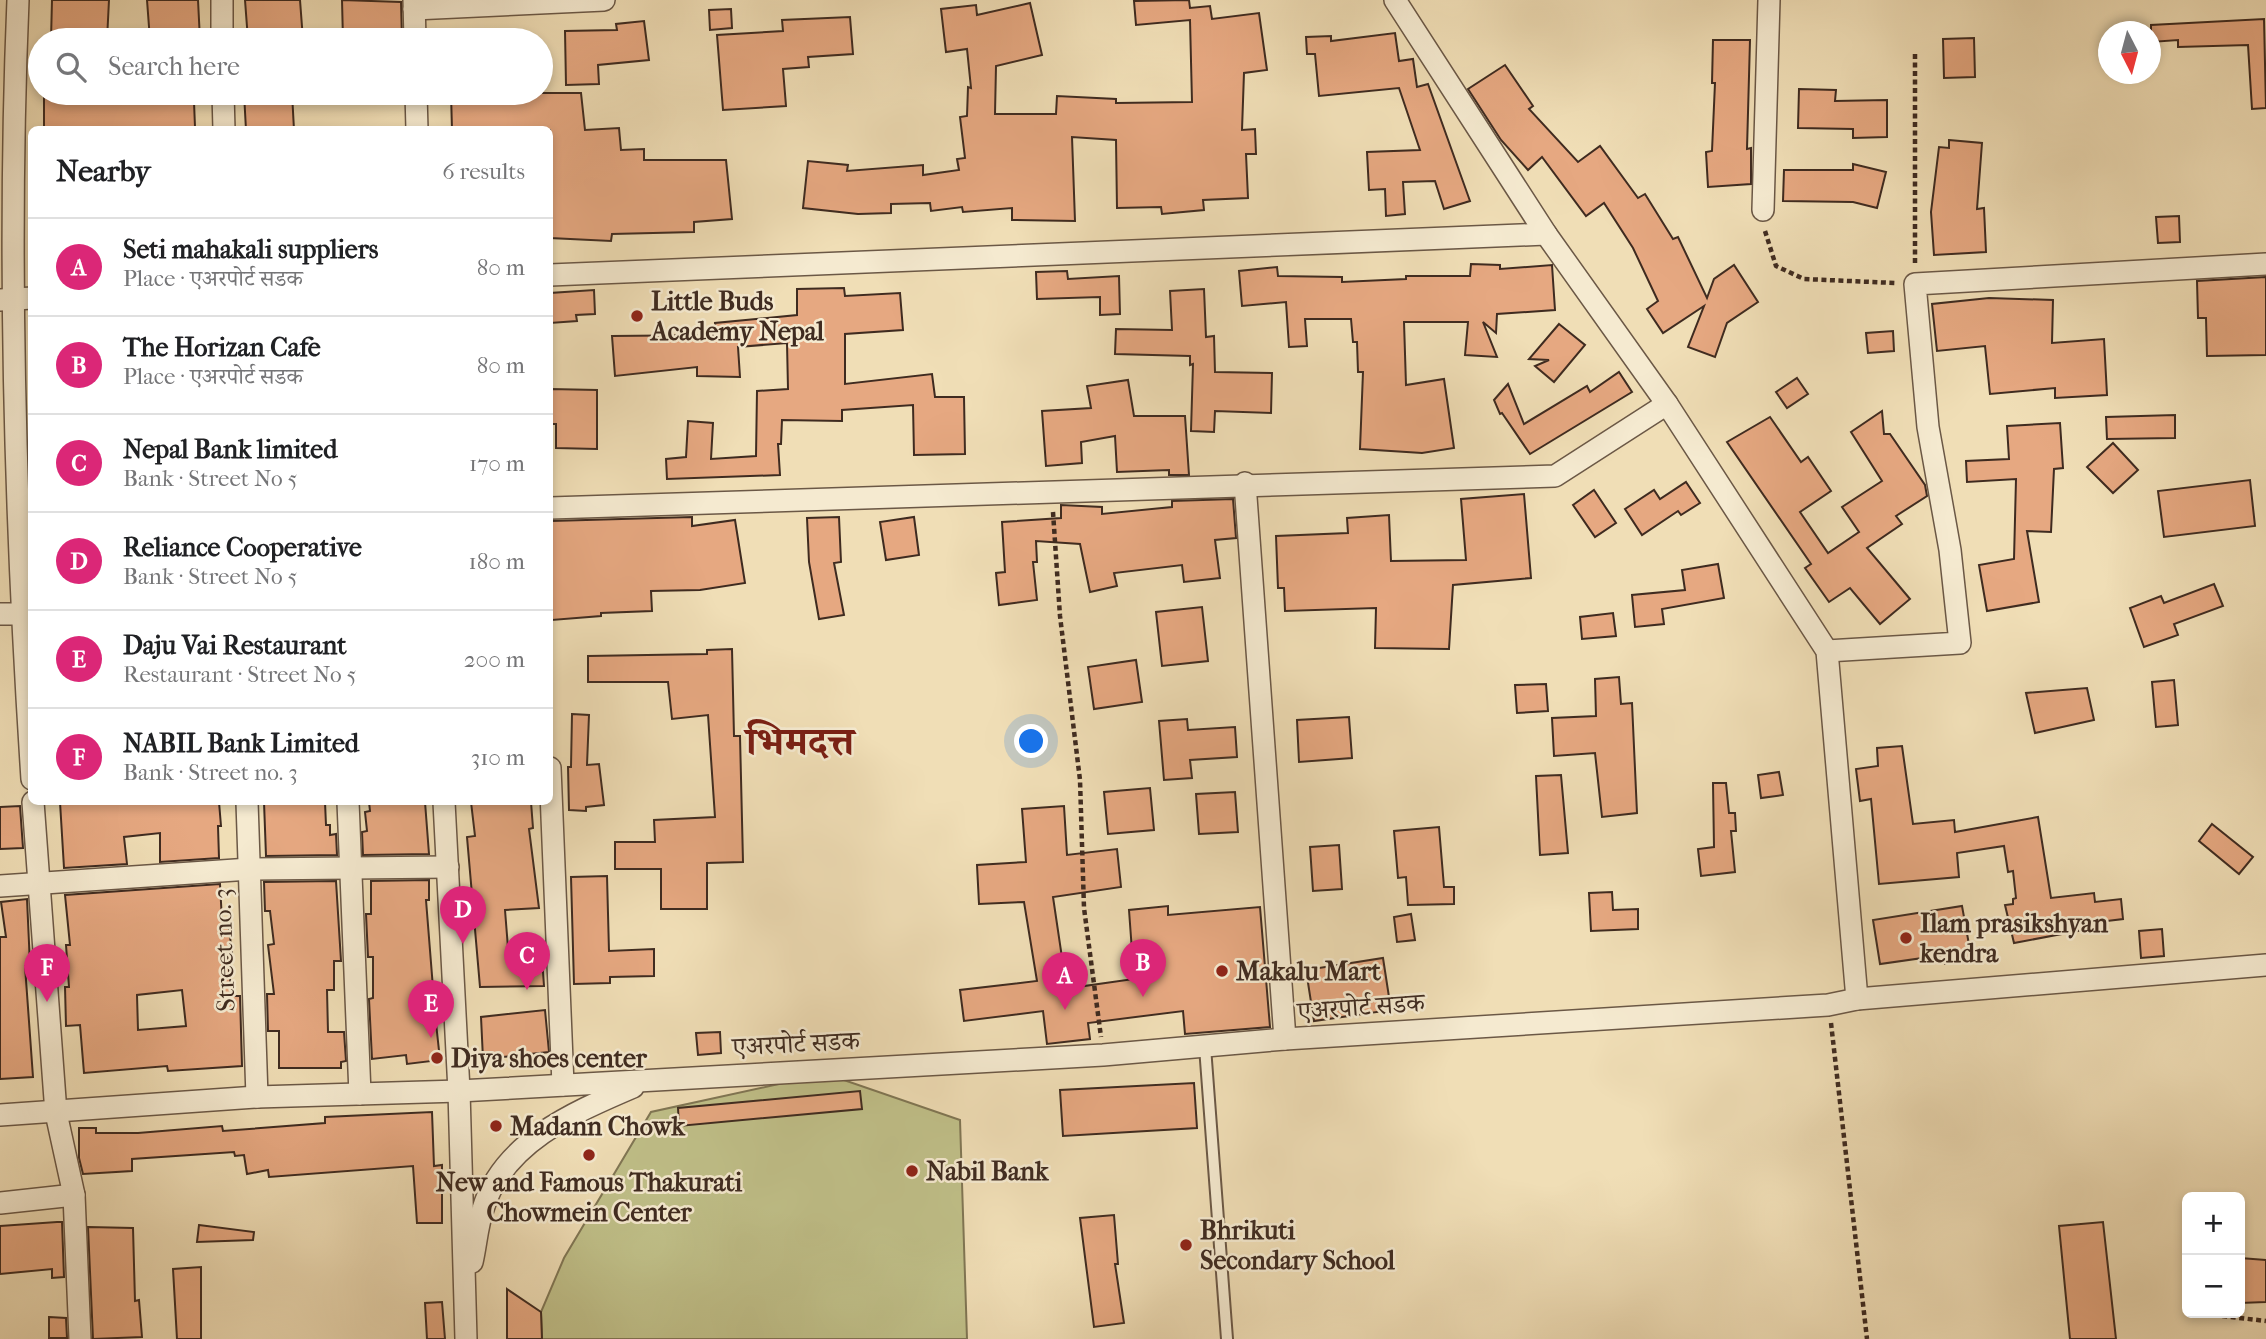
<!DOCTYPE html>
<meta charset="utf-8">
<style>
:root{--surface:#fff;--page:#f6f6f6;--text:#202124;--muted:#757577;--line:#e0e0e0;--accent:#db2777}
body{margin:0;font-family:"IM FELL French Canon","Noto Serif Devanagari",serif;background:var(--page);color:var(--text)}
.controls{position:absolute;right:21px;bottom:21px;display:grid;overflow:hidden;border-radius:10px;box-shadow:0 4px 10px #0003}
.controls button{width:63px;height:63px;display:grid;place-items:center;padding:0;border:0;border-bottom:2px solid var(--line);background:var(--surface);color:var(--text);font:35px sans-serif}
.compass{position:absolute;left:2098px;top:21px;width:63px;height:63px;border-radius:50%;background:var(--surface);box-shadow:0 4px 10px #0003;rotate:174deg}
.you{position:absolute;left:1032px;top:742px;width:24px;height:24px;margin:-18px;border:5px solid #fff;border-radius:50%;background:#1a73e8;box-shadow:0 0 0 10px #1a73e833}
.badge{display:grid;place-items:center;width:46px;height:46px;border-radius:50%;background:var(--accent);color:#fff;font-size:23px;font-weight:700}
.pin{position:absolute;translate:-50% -58px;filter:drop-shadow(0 2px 4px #0008)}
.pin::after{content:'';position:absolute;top:37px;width:24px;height:21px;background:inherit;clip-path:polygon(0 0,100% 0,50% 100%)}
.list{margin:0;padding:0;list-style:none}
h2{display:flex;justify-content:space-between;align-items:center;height:91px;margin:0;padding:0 28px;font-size:30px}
h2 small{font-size:23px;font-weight:400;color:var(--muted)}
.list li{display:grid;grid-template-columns:46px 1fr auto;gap:21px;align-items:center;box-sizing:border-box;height:98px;padding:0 28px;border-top:2px solid var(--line)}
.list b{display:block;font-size:26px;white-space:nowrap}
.list p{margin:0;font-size:23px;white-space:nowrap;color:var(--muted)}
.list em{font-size:23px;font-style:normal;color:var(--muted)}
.icon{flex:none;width:38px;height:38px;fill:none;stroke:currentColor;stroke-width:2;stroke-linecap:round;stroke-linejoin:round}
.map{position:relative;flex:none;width:2266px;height:1339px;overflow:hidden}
.search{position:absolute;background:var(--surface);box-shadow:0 4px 10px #0003;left:28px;top:28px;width:525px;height:77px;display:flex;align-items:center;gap:18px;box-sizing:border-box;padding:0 24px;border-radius:38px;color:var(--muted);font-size:26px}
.panel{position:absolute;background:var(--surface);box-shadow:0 4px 10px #0003;left:28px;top:126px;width:525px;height:679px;border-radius:10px}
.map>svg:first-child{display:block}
.green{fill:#c0c089;stroke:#807654;stroke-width:2}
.building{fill:#e6a881;stroke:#3f2b20;stroke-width:2;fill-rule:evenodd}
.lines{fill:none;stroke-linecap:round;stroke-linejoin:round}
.lane-casing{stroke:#6b5846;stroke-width:14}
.street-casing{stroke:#6b5846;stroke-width:24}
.path{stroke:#3f2b20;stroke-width:4.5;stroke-dasharray:5 3.5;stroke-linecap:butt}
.lane{stroke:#f5ead0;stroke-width:10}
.street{stroke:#f5ead0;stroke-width:21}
.poi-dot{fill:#8f2418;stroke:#f5ead0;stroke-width:2.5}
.labels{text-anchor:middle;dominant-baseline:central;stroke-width:5;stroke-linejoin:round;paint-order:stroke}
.poi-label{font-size:26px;font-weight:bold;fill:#3f2b20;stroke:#f5ead0;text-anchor:start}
.street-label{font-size:26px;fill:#3f2b20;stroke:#f5ead0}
.town-label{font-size:40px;font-weight:bold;fill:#7a1f14;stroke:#f5ead0}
</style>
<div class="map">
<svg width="2266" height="1339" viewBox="0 0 2266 1339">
<rect width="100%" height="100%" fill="#f0deb6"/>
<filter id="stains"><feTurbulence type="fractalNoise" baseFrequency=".00286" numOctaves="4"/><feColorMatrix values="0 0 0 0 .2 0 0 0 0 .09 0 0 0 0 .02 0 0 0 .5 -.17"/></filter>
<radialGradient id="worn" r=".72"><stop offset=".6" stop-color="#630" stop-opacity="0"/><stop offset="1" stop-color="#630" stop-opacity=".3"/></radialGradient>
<!-- green -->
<path class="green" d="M806 1078 841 1079 960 1120 967 1339H542L541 1312 564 1258 651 1112Z"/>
<!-- building -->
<g class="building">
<path d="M52 0H109L107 40H51Z"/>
<path d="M147 0H198L200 40H150Z"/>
<path d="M245 0H300L303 40H248Z"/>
<path d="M342 0 401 2 402 40H343Z"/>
<path d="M1189 0 1190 8 1210 6 1212 19 1259 13 1267 70 1244 73 1242 130 1255 129 1256 154H1246L1248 198 1203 200 1204 210 1162 214 1161 207 1117 208 1116 140 1072 137 1075 221 1012 220V208L963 212 962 207 931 211 930 203 891 204V213L858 214 803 208 808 161 848 165 847 171 923 165V175L959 170 957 159 965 158 960 117 967 116 968 87 971 88 967 49 946 52 941 9 976 5 977 15 1030 3 1042 55 996 66 995 114H1056L1057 96 1116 99V103L1192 102 1190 20 1136 25 1134 1Z"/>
<path d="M731 9 732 28 710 30 709 10Z"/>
<path d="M850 17 853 54 808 57 809 67 783 69 786 106 723 110 717 35 783 31 782 20Z"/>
<path d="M2264 19 2266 108 2252 109 2248 45 2178 47V40L2151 42V25Z"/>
<path d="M644 21 649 60 598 65 599 84 566 85 565 31 617 30 616 24Z"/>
<path d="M1395 33 1399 61 1413 59 1417 87 1428 84 1470 201 1444 209 1435 181 1403 182 1405 214 1386 216 1385 189 1369 190 1367 152 1420 150 1399 88 1319 96 1315 54H1307L1306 37 1331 36V41Z"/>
<path d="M1974 38 1975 77 1944 78 1943 39Z"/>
<path d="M1713 40H1750L1747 149 1751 148V184L1708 187 1706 152 1712 151 1715 83H1712Z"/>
<path d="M1505 65 1533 106 1529 109 1578 162 1600 146 1638 198 1645 194 1673 239 1678 237 1707 298 1714 279 1734 265 1758 302 1727 323 1715 357 1688 347 1704 306 1663 333 1647 309 1658 301 1633 248 1604 203 1586 216 1542 157 1528 170 1501 140 1468 89Z"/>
<path d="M1799 89 1836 90 1835 101 1887 100V137L1853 138V129L1798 128Z"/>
<path d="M44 93H190V102H194L195 127 44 130Z"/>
<path d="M244 93H292L294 130H246Z"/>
<path d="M451 93H581L585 130 619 128 621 150 644 149V160H726L732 219 694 222V232L612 234 611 241 550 238V130H452Z"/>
<path d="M1949 140 1982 143 1977 209 1984 208 1986 252 1934 255 1931 212 1939 147 1949 148Z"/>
<path d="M1853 164 1886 172 1877 208 1853 202 1783 201 1784 170H1853Z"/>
<path d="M2179 216 2180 242 2158 243 2156 217Z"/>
<path d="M1471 264 1500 265V269L1552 265 1555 310 1497 314 1496 333 1483 322 1497 357 1465 355 1468 322H1404L1406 385 1444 379 1454 448 1422 453 1360 449 1363 372H1358L1357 342H1353L1351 319H1305L1307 346 1289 347 1286 302 1242 306 1239 271 1277 267 1278 276 1342 277V282L1406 279V276H1470Z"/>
<path d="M1067 271 1068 279 1119 276 1120 314 1100 315V297L1037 299 1036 272Z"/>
<path d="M2266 277V355L2207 356 2206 318H2198L2197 281Z"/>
<path d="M844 288 845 296 900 293 903 330 845 334V384L932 374 935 397H964L965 454 914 455 913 405 842 410V421L782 420 781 444H778L780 475 667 479 666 459 686 457 688 421 713 423 711 459 756 456 757 391 788 389 787 343 738 347 740 377 697 376V367L615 376 612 336 716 335 715 323 797 315V289Z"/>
<path d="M1204 289 1206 337 1214 336 1215 372 1272 373 1271 413 1215 411 1214 432 1191 431 1193 364 1190 365V356L1115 354 1116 329 1172 330 1170 291Z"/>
<path d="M594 290 595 314 576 315 577 321 550 323V293Z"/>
<path d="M1989 298 2053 300 2052 343 2104 339 2107 395 2055 398V388L1990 394 1985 346 1937 351 1932 304Z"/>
<path d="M1559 324 1585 345 1554 382 1535 366 1549 360 1529 359Z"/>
<path d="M1893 331 1894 351 1868 353 1866 333Z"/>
<path d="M1619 372 1632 392 1530 454 1502 413 1500 414 1494 400 1508 384 1524 424 1587 386 1590 392Z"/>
<path d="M1797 378 1808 394 1787 408 1776 392Z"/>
<path d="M1128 380 1134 416H1185L1189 475H1169V470L1117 472 1115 436 1081 442 1082 463 1046 466 1042 411 1091 408 1087 386Z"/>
<path d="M550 389 597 390V449L556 448V424H550Z"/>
<path d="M1882 411 1884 434H1890L1925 485 1927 496 1896 516 1902 524 1867 548 1910 599 1880 624 1850 588 1829 602 1805 568 1811 564 1727 442 1770 417 1801 462 1808 457 1831 491 1800 512 1828 553 1859 532 1842 507 1882 481 1851 432Z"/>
<path d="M2175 415V438L2107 439 2106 417Z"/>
<path d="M2060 423 2063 468 2054 469 2051 532 2027 531 2039 602 1987 611 1979 565 2014 559 2016 479 1967 482 1966 461 2009 459 2007 426Z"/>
<path d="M2113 443 2138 470 2113 493 2087 467Z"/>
<path d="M2250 480 2255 526 2164 537 2158 491Z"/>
<path d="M1686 482 1700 503 1681 515 1678 511 1642 535 1625 509 1654 490 1660 499Z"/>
<path d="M1594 490 1616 523 1595 537 1573 505Z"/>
<path d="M1524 494 1531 578 1453 585 1449 649 1375 648 1376 608 1285 611 1284 588H1278L1276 536 1348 533 1347 518 1389 515 1391 561 1466 560 1461 499Z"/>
<path d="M1233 499 1236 538 1215 540 1220 578 1184 582 1182 565 1114 573 1117 586 1090 592 1080 544 1036 541 1037 562H1033L1037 600 999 605 996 573 1005 572 1002 522 1061 518V505L1102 507V514L1172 507V501Z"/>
<path d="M692 517V526L735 520 745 583 700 590 651 591 652 611 601 613V616L552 620 551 521Z"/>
<path d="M839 517 841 562 834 563 844 615 819 619 809 562 807 518Z"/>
<path d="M914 517 919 555 886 560 880 522Z"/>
<path d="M1718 564 1724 598 1662 609 1664 624 1635 627 1632 595 1685 590 1682 570Z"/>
<path d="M2214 584 2223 606 2174 624 2178 635 2144 647 2130 608 2161 596 2164 603Z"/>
<path d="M1202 607 1208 661 1162 666 1156 612Z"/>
<path d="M1613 613 1616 636 1582 639 1580 617Z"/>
<path d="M732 649 734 736H740L743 862 707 863V909H661V869H615V842H655L654 820 715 817 708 715 672 719 668 682H588V656L707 654V650Z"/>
<path d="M1136 660 1142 702 1094 709 1088 667Z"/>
<path d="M1619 677 1621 704 1632 703 1637 813 1602 817 1595 753 1554 756 1552 718 1596 716 1595 679Z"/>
<path d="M2174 680 2178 725 2156 727 2152 682Z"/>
<path d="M1546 684 1548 711 1517 713 1515 685Z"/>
<path d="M2087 688 2094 720 2035 733 2026 693Z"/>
<path d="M572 714 589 715 587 765 599 764 604 805 586 807V811L569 810 568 767H571Z"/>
<path d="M1349 717 1352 758 1299 762 1297 720Z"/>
<path d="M1187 719 1188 730 1235 727 1237 757 1190 760 1192 778 1164 780 1159 721Z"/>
<path d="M1902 746 1913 824 1954 820 1955 832 2038 817 2051 898 2094 893 2095 902 2121 899 2123 919 2098 922 2099 927 2014 943 2005 905 2013 904V899L2016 898 2013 871 2008 872 2004 846 1957 853 1959 877 1879 884 1871 799 1860 801 1856 769 1878 766 1877 748Z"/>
<path d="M1779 772 1783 795 1761 798 1758 775Z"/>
<path d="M1561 775 1568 853 1540 855 1536 776Z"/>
<path d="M1713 783H1726L1729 813H1735L1736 831H1731L1735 872 1701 876 1698 849 1714 847Z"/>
<path d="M1150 788 1154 830 1108 834 1104 792Z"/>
<path d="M1235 792 1238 832 1199 834 1196 794Z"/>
<path d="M60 802H219L221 826H218L219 858 160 862V833L124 837 127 864 64 868Z"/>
<path d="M264 802H325L326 825H330V835L336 834 337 855 266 856Z"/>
<path d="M369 802H425L429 854 363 855 362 832 367 831 365 812 370 811Z"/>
<path d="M471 802H531L533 828 529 829 539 908 505 910 508 948 541 944 544 986 480 987 467 837 475 836Z"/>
<path d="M20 806 23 848 0 849V807Z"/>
<path d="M1064 806 1067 855 1117 849 1121 887 1053 897 1065 978 1083 976 1084 986 1134 979 1129 910 1168 906V915L1260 907 1270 1027 1185 1034 1183 1011 1088 1023 1090 1039 1047 1044 1043 1011 964 1021 960 990 1037 981 1024 902 979 904 977 865 1026 862 1022 809Z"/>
<path d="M2212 824 2253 857 2239 874 2199 841Z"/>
<path d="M1439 827 1444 887H1454V904L1408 905 1406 877 1398 878 1394 831Z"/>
<path d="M1339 845 1342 889 1313 891 1310 847Z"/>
<path d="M607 876 609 951 654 949V976L610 977V983L574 984 571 877Z"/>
<path d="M429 880V900H426L433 988H426L429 1023H436L440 1060 407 1064 406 1055 372 1059 369 999 373 998V957H368L366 914H371V881Z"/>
<path d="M336 881 341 961H334V990H327L328 1032H344L346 1061 341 1062V1068H279V1031H268L267 994H274L268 945 274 944 270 911H265L264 882Z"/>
<path d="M220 884 222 921H228L232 953H227L232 996H240L242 1066 168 1071 167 1066 84 1073 80 1025 66 1026 65 987H69L66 945H70L65 895ZM182 990 186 1026 138 1030 137 995Z"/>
<path d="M1612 892 1613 910 1638 909V929L1591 931 1589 893Z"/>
<path d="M27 899 30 965 25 966 33 1077 0 1079V937H6L1 902Z"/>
<path d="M1962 906 1972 961 1945 964 1944 955 1880 964 1873 920Z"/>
<path d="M1411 914 1415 940 1397 942 1394 917Z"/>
<path d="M2162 929 2164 956 2141 958 2139 931Z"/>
<path d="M1383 958 1391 1010 1314 1021 1306 970Z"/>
<path d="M545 1010 549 1052 483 1059 481 1017Z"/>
<path d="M720 1032 721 1053 698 1055 696 1033Z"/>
<path d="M1194 1083 1197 1128 1063 1136 1060 1090Z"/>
<path d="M860 1091 862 1109 679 1126 678 1108Z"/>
<path d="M432 1112 434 1166 442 1165V1223H417L413 1166 269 1177 268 1170 247 1174 244 1155 235 1156 234 1152 132 1159V1171L83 1174 79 1158V1128H96V1133H138L222 1126 223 1131 325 1123V1117Z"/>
<path d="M1114 1215 1118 1264H1115L1124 1323 1094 1327 1080 1218Z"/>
<path d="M57 1222H62L64 1277 52 1278V1269L0 1274V1226Z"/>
<path d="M2103 1222 2116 1339H2070L2059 1226Z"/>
<path d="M199 1225 254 1232 253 1240 197 1242Z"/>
<path d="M88 1227 133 1228 135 1301 139 1300 142 1337 93 1339Z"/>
<path d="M2240 1258 2266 1260V1302L2240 1303Z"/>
<path d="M201 1267V1339H177L173 1269Z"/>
<path d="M507 1289 541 1312 542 1339H507Z"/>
<path d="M442 1302 445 1339H427L425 1303Z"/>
<path d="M49 1317 66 1318 67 1338H49Z"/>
</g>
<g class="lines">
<defs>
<path id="lane" d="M1205 1047 1227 1339"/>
<g id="street">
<path d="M18 0C7 260 15 519 32 779"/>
<path d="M222 0V40"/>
<path d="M414 0 415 40"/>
<path d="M1395 0 1546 234 1667 404 1827 651 1857 999"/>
<path d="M414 9 604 0"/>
<path d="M223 93 224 130"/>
<path d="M416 93 417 130"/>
<path d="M1763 210 1769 0"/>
<path d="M550 275 1546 234"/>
<path d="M0 300 32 298"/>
<path d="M1245 483 1285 1039"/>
<path d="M550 508 1555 476 1667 404"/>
<path d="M0 614H32"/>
<path d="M1827 651 1960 643 1950 550 1928 427 1915 284 2266 264"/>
<path d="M550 768 563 1085"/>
<path d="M33 802 56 1113 74 1195 80 1339"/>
<path d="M247 802 257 1097"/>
<path d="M348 802 360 1094"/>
<path d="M444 802 459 1091 466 1339"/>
<path d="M0 886 250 869 448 867"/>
<path d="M0 1115 257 1097 459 1091 1103 1055 1285 1039 1828 1005 1857 999 2266 965"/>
<path d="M0 1203 74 1195"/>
<path d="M472 1262C476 1245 477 1226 483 1209 503 1142 575 1112 633 1087"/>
</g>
</defs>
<!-- lane casing -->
<use href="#lane" class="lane-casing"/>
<!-- street casing -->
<use href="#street" class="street-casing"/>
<!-- path -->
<g class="path">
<path d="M1765 231 1776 266 1804 279 1895 283"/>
<path d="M1915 263V51"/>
<path d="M1053 512 1060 616 1080 780 1084 908 1101 1037"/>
<path d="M1831 1023 1867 1339"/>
<path d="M2197 1313 2266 1321"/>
</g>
<!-- lane -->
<use href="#lane" class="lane"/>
<!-- street -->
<use href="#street" class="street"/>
</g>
<!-- markers -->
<g class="poi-dot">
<circle cx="637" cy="316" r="7"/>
<circle cx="1906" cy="938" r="7"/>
<circle cx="1222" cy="971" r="7"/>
<circle cx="437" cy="1058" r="7"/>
<circle cx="496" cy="1126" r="7"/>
<circle cx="589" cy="1155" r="7"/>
<circle cx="912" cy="1171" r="7"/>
<circle cx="1186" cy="1245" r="7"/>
</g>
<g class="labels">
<!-- poi labels -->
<g class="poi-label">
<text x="651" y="301">Little Buds<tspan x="651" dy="30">Academy Nepal</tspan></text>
<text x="1920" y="923">Ilam prasikshyan<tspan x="1920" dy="30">kendra</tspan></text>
<text x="1236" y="971">Makalu Mart</text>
<text x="451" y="1058">Diya shoes center</text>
<text x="510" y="1126">Madann Chowk</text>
<text x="926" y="1171">Nabil Bank</text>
<text x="589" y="1182" text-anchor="middle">New and Famous Thakurati<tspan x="589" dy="30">Chowmein Center</tspan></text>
<text x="1200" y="1230">Bhrikuti<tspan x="1200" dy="30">Secondary School</tspan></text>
</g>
<!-- street labels -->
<g class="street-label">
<text transform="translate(224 950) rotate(-92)">Street no. 3</text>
<text transform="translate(1361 1007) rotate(-4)">एअरपोर्ट सडक</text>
<text transform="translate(796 1044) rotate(-3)">एअरपोर्ट सडक</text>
</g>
<!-- town labels -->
<g class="town-label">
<text x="800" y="742">भिमदत्त</text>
</g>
</g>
<rect width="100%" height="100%" filter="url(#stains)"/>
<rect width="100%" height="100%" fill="url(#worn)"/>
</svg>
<div class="controls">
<button>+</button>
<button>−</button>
</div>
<svg class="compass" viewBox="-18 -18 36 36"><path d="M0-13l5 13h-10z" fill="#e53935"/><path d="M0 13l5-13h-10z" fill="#757577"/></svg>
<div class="you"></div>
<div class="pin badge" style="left:1065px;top:1010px">A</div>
<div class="pin badge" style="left:1143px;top:997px">B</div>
<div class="pin badge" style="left:527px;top:990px">C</div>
<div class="pin badge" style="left:463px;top:944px">D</div>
<div class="pin badge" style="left:431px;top:1038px">E</div>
<div class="pin badge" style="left:47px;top:1002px">F</div>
<div class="search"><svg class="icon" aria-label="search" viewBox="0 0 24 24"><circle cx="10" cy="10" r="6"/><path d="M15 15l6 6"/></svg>Search here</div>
<section class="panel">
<h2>Nearby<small>6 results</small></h2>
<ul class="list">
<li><span class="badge">A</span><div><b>Seti mahakali suppliers</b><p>Place · एअरपोर्ट सडक</p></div><em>80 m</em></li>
<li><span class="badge">B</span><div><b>The Horizan Cafe</b><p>Place · एअरपोर्ट सडक</p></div><em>80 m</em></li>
<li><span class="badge">C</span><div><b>Nepal Bank limited</b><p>Bank · Street No 5</p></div><em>170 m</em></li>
<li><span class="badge">D</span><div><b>Reliance Cooperative</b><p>Bank · Street No 5</p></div><em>180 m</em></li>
<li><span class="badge">E</span><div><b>Daju Vai Restaurant</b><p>Restaurant · Street No 5</p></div><em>200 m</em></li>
<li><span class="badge">F</span><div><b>NABIL Bank Limited</b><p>Bank · Street no. 3</p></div><em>310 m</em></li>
</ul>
</section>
</div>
